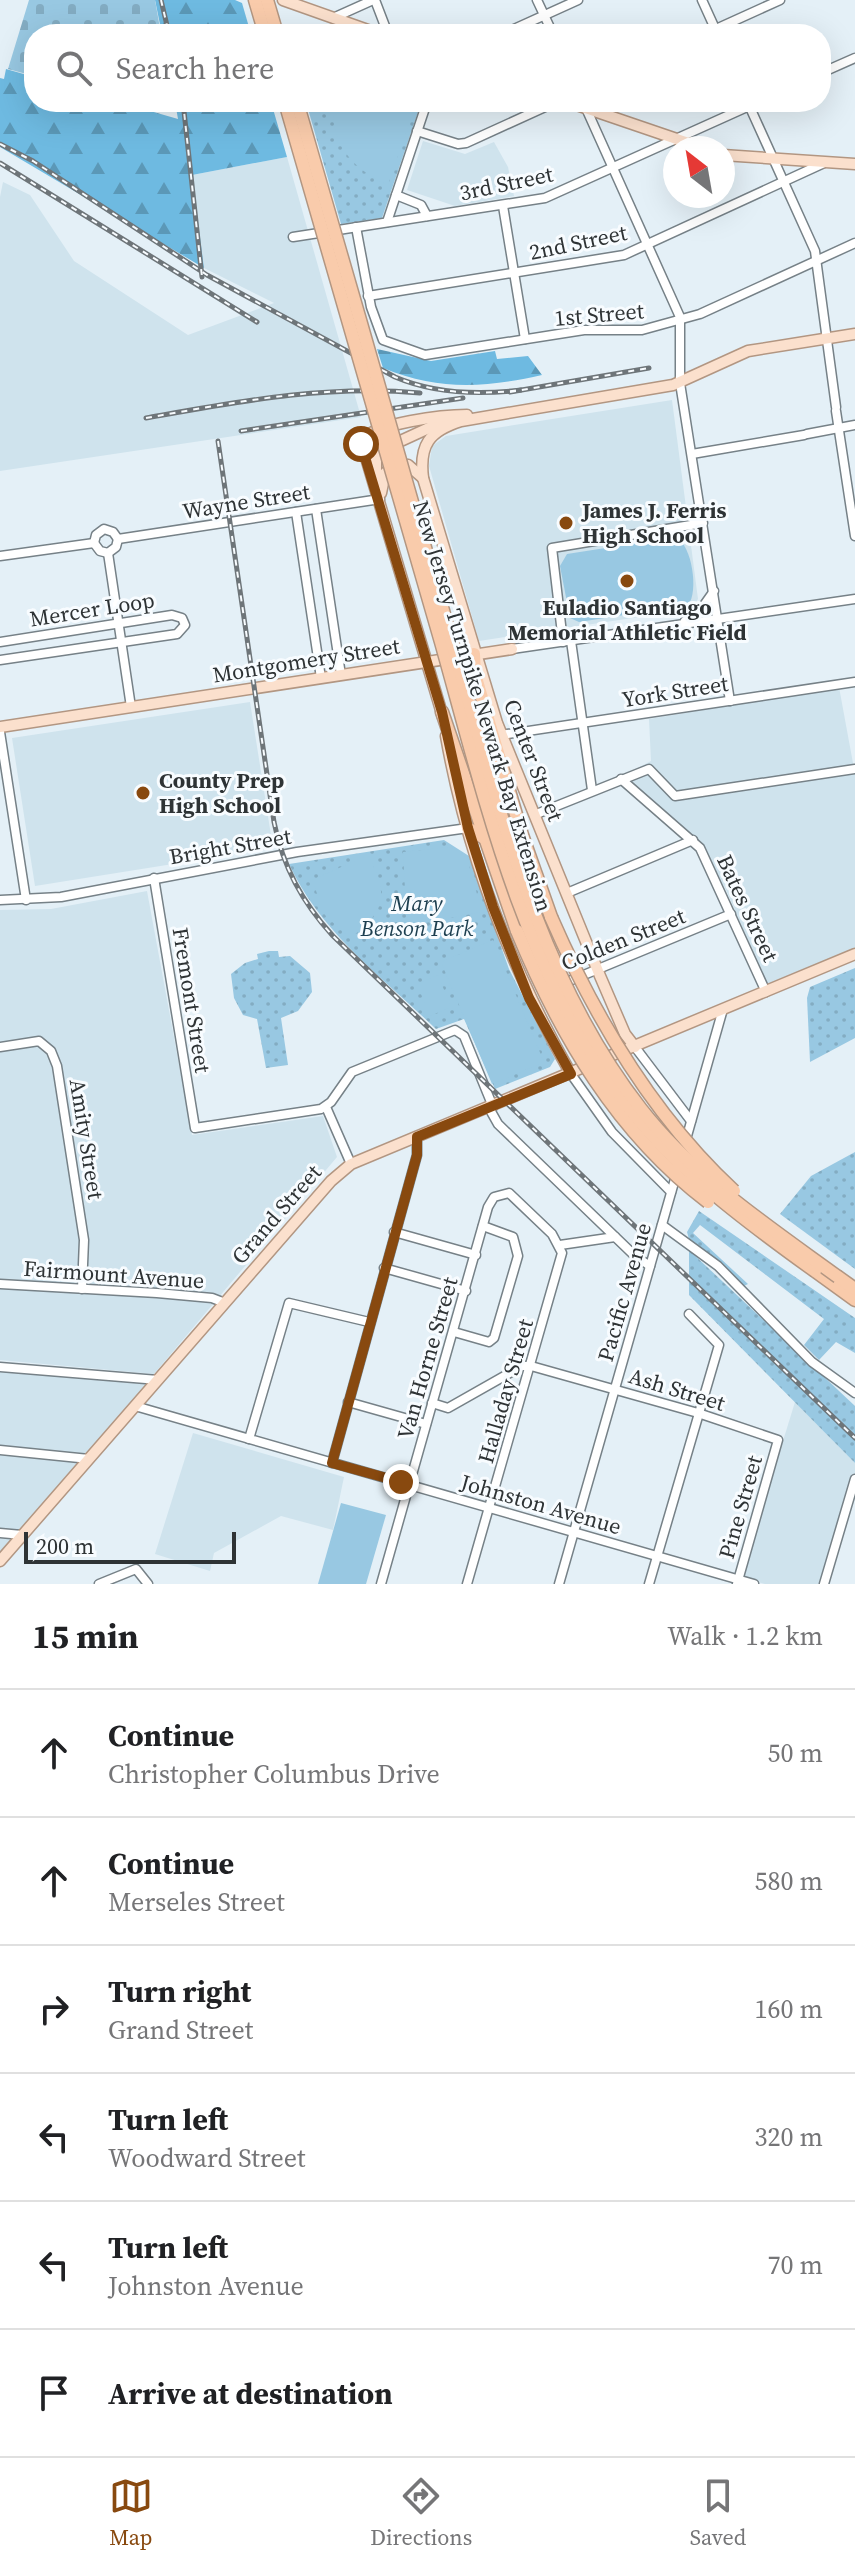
<!DOCTYPE html>
<meta charset="utf-8">
<style>
:root{--surface:#fff;--page:#f2f2f2;--text:#202124;--muted:#757577;--line:#e0e0e0;--accent:#88490f}
body{margin:0;font-family:"Source Serif 4",serif;background:var(--page);color:var(--text)}
.compass{position:absolute;left:663px;top:136px;width:72px;height:72px;border-radius:50%;background:var(--surface);box-shadow:0 8px 32px #0002;rotate:329deg}
.scale{position:absolute;left:24px;bottom:20px;width:212px;box-sizing:border-box;padding-left:8px;border:4px solid #2e3335;border-top:0;font-size:22px;line-height:28px;white-space:nowrap;color:#2e3335;-webkit-text-stroke:6px #f8fcff;paint-order:stroke}
.stop{position:absolute;width:24px;height:24px;margin:-18px;border:6px solid #88490f;border-radius:50%;background:#fff}
.stop.end{background:#88490f;border-color:#fff;box-shadow:0 2px 8px #0008}
.list{margin:0;padding:0;list-style:none}
h2{display:flex;justify-content:space-between;align-items:center;height:104px;margin:0;padding:0 32px;font-size:34px}
h2 small{font-size:26px;font-weight:400;color:var(--muted)}
.list li{display:grid;grid-template-columns:52px 1fr auto;gap:24px;align-items:center;box-sizing:border-box;height:128px;padding:0 32px;border-top:2px solid var(--line)}
.list b{display:block;font-size:30px;white-space:nowrap}
.list p{margin:0;font-size:26px;white-space:nowrap;color:var(--muted)}
.list em{font-size:26px;font-style:normal;color:var(--muted)}
.icon{flex:none;width:44px;height:44px;fill:none;stroke:currentColor;stroke-width:2;stroke-linecap:round;stroke-linejoin:round}
.map{position:relative;flex:none;width:855px;height:1584px;overflow:hidden}
.search{position:absolute;background:var(--surface);box-shadow:0 8px 32px #0002;left:24px;right:24px;top:24px;height:88px;display:flex;align-items:center;gap:20px;box-sizing:border-box;padding:0 28px;border-radius:32px;color:var(--muted);font-size:30px}
.sheet{height:872px;background:var(--surface)}
nav{display:flex;justify-content:space-around;align-items:center;box-sizing:border-box;height:112px;border-top:2px solid var(--line);background:var(--surface);font-size:22px;color:var(--muted)}
nav a{display:grid;justify-items:center;gap:4px}
nav .on{color:var(--accent)}
.map>svg:first-child{display:block}
.built{fill:#cfe3ed}
.grass{fill:url(#grass-dots)}
.forest{fill:url(#forest-firs)}
.cemetery{fill:url(#cemetery-stones)}
.pitch{fill:#98c8e2}
.lines{fill:none;stroke-linecap:round;stroke-linejoin:round}
.minor-casing{stroke:#768187;stroke-width:11}
.major-casing{stroke:#b29682;stroke-width:13}
.highway-casing{stroke:#b29682;stroke-width:15}
.minor{stroke:#fff;stroke-width:8}
.major{stroke:#fbe0cd;stroke-width:10}
.highway{stroke:#f9cbab;stroke-width:12}
.rail-casing{stroke:#6e7579;stroke-width:5}
.rail{stroke:#f8fcff;stroke-width:2;stroke-dasharray:6;stroke-linecap:butt}
.highway-bridge-casing{stroke:#b29682;stroke-width:15;stroke-linecap:butt}
.highway-bridge{stroke:#f9cbab;stroke-width:12}
.route{stroke:#88490f;stroke-width:10}
.poi-dot{fill:#88490f;stroke:#f8fcff;stroke-width:3}
.labels{text-anchor:middle;dominant-baseline:central;stroke-width:6;stroke-linejoin:round;paint-order:stroke}
.street-label{font-size:22px;fill:#2e3335;stroke:#f8fcff}
.poi-label{font-size:22px;font-weight:bold;fill:#2e3335;stroke:#f8fcff;text-anchor:start}
.park-label{font-size:22px;font-style:italic;fill:#1d3f50;stroke:#f8fcff}
</style>
<div class="map">
<svg width="855" height="1584" viewBox="0 0 855 1584">
<defs>
<pattern id="grass-dots" width="8" height="8" patternUnits="userSpaceOnUse" patternTransform="scale(2)"><rect width="8" height="8" fill="#98c8e2"/><path d="M2 2h.1M6 6h.1" fill="none" stroke="#83acc2" stroke-width="1.8" stroke-linecap="round"/></pattern>
<pattern id="forest-firs" width="22" height="20" patternUnits="userSpaceOnUse" patternTransform="scale(2)"><rect width="22" height="20" fill="#6ebae1"/><path d="M5 1l3.5 6h-7zM16 11l3.5 6h-7z" fill="#5b98b7"/></pattern>
<pattern id="cemetery-stones" width="16" height="16" patternUnits="userSpaceOnUse" patternTransform="scale(2)"><rect width="16" height="16" fill="#98c8e2"/><path d="M2 7V4a2 2 0 0 1 4 0v3zM10 15v-3a2 2 0 0 1 4 0v3z" fill="#83acc2"/></pattern>
</defs>
<rect width="100%" height="100%" fill="#e4f0f7"/>
<!-- built -->
<g class="built">
<path d="M423 141 465 154 494 142 508 167 514 196 455 206 407 190Z"/>
<path d="M287 157 361 417 0 471V197L3 182 30 195 74 261 188 335 274 303 204 268 192 175Z"/>
<path d="M672 400 698 599 692 609 479 641 429 466 432 446 446 436Z"/>
<path d="M839 687 855 774V950L768 986 726 890 702 846 620 777 651 761 649 719Z"/>
<path d="M250 702 273 848 35 886 12 738Z"/>
<path d="M147 891 192 1135 323 1116 337 1157 154 1374 0 1360V910L51 909Z"/>
<path d="M0 1369 151 1382 0 1553Z"/>
<path d="M795 1402 855 1463V1473L823 1584H765L741 1577Z"/>
<path d="M193 1433 344 1477 333 1530 281 1516 214 1553 210 1571 155 1554Z"/>
</g>
<!-- grass -->
<g class="grass">
<path d="M306 102 421 103 382 218 341 224Z"/>
<path d="M444 840 469 856 509 969 555 1059 550 1067 495 1089 464 1019 436 1029C383 978 320 932 289 864Z"/>
<path d="M269 951H278L279 957 290 956 310 973 312 992 298 1011 281 1018 288 1065 266 1068 257 1019 243 1015 234 998 231 974 245 963 258 959 257 954Z"/>
<path d="M855 968V1038L810 1062 807 998 810 987Z"/>
<path d="M855 1152V1269L780 1214 811 1176Z"/>
<path d="M699 1211 855 1318V1353L836 1342 819 1360 804 1345 824 1319 700 1225 693 1233 748 1284 744 1286 689 1239 687 1232Z"/>
<path d="M689 1250 855 1406V1463L689 1295Z"/>
</g>
<!-- forest -->
<g class="forest">
<path d="M155 0H235L242 3 251 34H162Z"/>
<path d="M6 69 34 77V102H119L178 119 175 102H271L287 157 192 175 204 268 0 147V78L4 79Z"/>
<path d="M377 349 431 361 495 351 497 359 528 356 542 375C484 388 439 391 383 368Z"/>
</g>
<!-- cemetery -->
<path class="cemetery" d="M29 0H155L161 34H34V76L8 69Z"/>
<!-- pitch -->
<g class="pitch">
<path d="M334 102H389L414 110 388 185C352 169 329 143 334 102Z"/>
<path d="M676 537C692 545 699 592 688 605L579 622 570 618 560 566 567 554Z"/>
<path d="M450 847 467 858 482 912 413 925 406 909 403 852Z"/>
<path d="M368 855C389 894 386 912 350 938L325 915 312 880Z"/>
<path d="M493 940 544 1062 492 1084 441 962Z"/>
<path d="M438 975 451 1007 430 1016 417 984Z"/>
<path d="M341 1503 386 1515 366 1584H318Z"/>
</g>
<g class="lines">
<defs>
<g id="minor">
<path d="M375 0 388 34"/>
<path d="M537 0 553 34"/>
<path d="M702 0 717 33"/>
<path d="M333 18 373 0"/>
<path d="M503 34 578 0"/>
<path d="M705 34 780 0"/>
<path d="M821 73 855 58"/>
<path d="M748 103 815 251 836 407"/>
<path d="M585 106 680 317V383L730 701"/>
<path d="M417 131 458 144 466 143 556 102"/>
<path d="M396 195 421 205 427 216"/>
<path d="M503 206 525 339"/>
<path d="M387 222 427 102"/>
<path d="M356 227 371 307 383 340 425 355 584 330H642L700 314 855 243"/>
<path d="M293 237 545 198 758 102"/>
<path d="M368 296 624 255 824 163"/>
<path d="M836 411 855 536"/>
<path d="M807 434 855 425"/>
<path d="M692 454 804 435"/>
<path d="M316 509 341 675"/>
<path d="M296 512 321 678"/>
<path d="M118 539 380 499"/>
<path d="M94 543 96 535 104 529 113 532 118 539"/>
<path d="M94 543 100 551 108 553 116 547 118 539"/>
<path d="M108 553 131 707"/>
<path d="M0 556 94 543"/>
<path d="M685 621 697 615 714 591"/>
<path d="M571 641 592 790"/>
<path d="M0 642 172 615 182 618 185 625 177 634 0 660"/>
<path d="M563 642 552 548 703 523"/>
<path d="M512 649 855 599"/>
<path d="M0 732 26 900"/>
<path d="M501 735 855 682"/>
<path d="M621 779 700 848 766 992"/>
<path d="M534 815 649 769 675 796 855 769"/>
<path d="M154 878 195 1128 321 1109 331 1102 352 1072 455 1030 464 1036 493 1107"/>
<path d="M567 893 693 840"/>
<path d="M0 900 61 897 297 852 468 828"/>
<path d="M562 984 731 914"/>
<path d="M0 1047 39 1041 51 1051 57 1066 84 1240 82 1289"/>
<path d="M635 1047 691 1121"/>
<path d="M571 1074 612 1132 671 1192"/>
<path d="M326 1107 351 1164"/>
<path d="M489 1108 498 1124 635 1256 650 1266"/>
<path d="M685 1143 723 1009"/>
<path d="M662 1225 718 1266 812 1362 855 1393"/>
<path d="M394 1232 476 1255"/>
<path d="M560 1245 615 1237"/>
<path d="M384 1268 466 1291"/>
<path d="M0 1284 157 1293 212 1298 225 1303"/>
<path d="M454 1332 489 1342 494 1338 518 1256 513 1237 483 1226"/>
<path d="M0 1367 158 1380"/>
<path d="M348 1402 426 1424"/>
<path d="M432 1403 448 1408 522 1366H531L698 1413 778 1440 737 1584"/>
<path d="M135 1406 754 1584"/>
<path d="M249 1439 289 1303 369 1322"/>
<path d="M0 1450 89 1459"/>
<path d="M332 1463 417 1155V1137"/>
<path d="M0 1533 22 1535"/>
<path d="M99 1584 136 1569 148 1584"/>
<path d="M381 1584 488 1207 494 1197 509 1193 552 1234 562 1253 467 1584"/>
<path d="M559 1584 677 1172"/>
<path d="M649 1584 719 1345 689 1314"/>
<path d="M824 1584 855 1479"/>
</g>
<g id="major">
<path d="M283 0 379 34"/>
<path d="M568 102 703 148"/>
<path d="M723 155 855 164"/>
<path d="M376 480V460L381 450 444 421"/>
<path d="M381 493 385 473 396 464 408 465 423 478"/>
<path d="M443 717 361 441C373 423 445 415 467 415"/>
<path d="M0 727 512 649"/>
<path d="M446 736C467 855 512 970 571 1074"/>
<path d="M635 1047 625 1034 600 976 497 723 423 478C419 445 429 431 461 421L673 385 748 351 855 334"/>
<path d="M0 1561 331 1181 351 1164 855 954"/>
</g>
<g id="highway">
<path d="M255 0 265 34"/>
<path d="M267 0 277 34"/>
<path d="M474 654 475 674 522 835 551 917"/>
<path d="M442 712 517 931"/>
<path d="M468 828 484 838"/>
<path d="M815 1271 855 1300"/>
<path d="M838 1277 855 1289"/>
</g>
</defs>
<!-- minor casing -->
<use href="#minor" class="minor-casing"/>
<!-- major casing -->
<use href="#major" class="major-casing"/>
<!-- highway casing -->
<use href="#highway" class="highway-casing"/>
<!-- minor -->
<use href="#minor" class="minor"/>
<!-- major -->
<use href="#major" class="major"/>
<!-- highway -->
<use href="#highway" class="highway"/>
<defs>
<g id="rail">
<path d="M161 0 169 34"/>
<path d="M183 102 202 277"/>
<path d="M0 144 33 161 207 275 395 377C435 394 479 395 521 390"/>
<path d="M0 163 257 322"/>
<path d="M510 392 649 368"/>
<path d="M146 418C236 402 328 384 420 393"/>
<path d="M241 431 463 398"/>
<path d="M218 441 274 822C283 867 302 902 333 936L855 1438"/>
</g>
</defs>
<!-- rail casing -->
<use href="#rail" class="rail-casing"/>
<!-- rail -->
<use href="#rail" class="rail"/>
<defs>
<g id="highway-bridge">
<path d="M285 102C337 282 389 462 441 642 483 791 518 950 607 1079 663 1160 737 1215 815 1271"/>
<path d="M297 102C348 277 398 453 448 628 496 793 533 971 641 1109 695 1178 768 1226 838 1277"/>
<path d="M551 917C595 1018 653 1116 734 1191"/>
<path d="M517 931C560 1035 617 1133 708 1202"/>
</g>
</defs>
<!-- highway-bridge casing -->
<use href="#highway-bridge" class="highway-bridge-casing"/>
<!-- highway-bridge -->
<use href="#highway-bridge" class="highway-bridge"/>
</g>
<g class="lines">
<!-- route -->
<path class="route" d="M361 444 442 712 468 828 493 907 529 998 571 1074 417 1137V1155L332 1463 401 1482"/>
</g>
<!-- markers -->
<g class="poi-dot">
<circle cx="566" cy="523" r="8"/>
<circle cx="627" cy="581" r="8"/>
<circle cx="143" cy="793" r="8"/>
</g>
<g class="labels">
<!-- street labels -->
<g class="street-label">
<text transform="translate(506 183) rotate(-12)">3rd Street</text>
<text transform="translate(578 242) rotate(-12)">2nd Street</text>
<text transform="translate(599 314) rotate(-5)">1st Street</text>
<text transform="translate(246 501) rotate(-9)">Wayne Street</text>
<text transform="translate(92 609) rotate(-9)">Mercer Loop</text>
<text transform="translate(306 660) rotate(-9)">Montgomery Street</text>
<text transform="translate(675 691) rotate(-9)">York Street</text>
<text transform="translate(483 706) rotate(73)">New Jersey Turnpike Newark Bay Extension</text>
<text transform="translate(534 760) rotate(69)">Center Street</text>
<text transform="translate(230 846) rotate(-10)">Bright Street</text>
<text transform="translate(748 908) rotate(65)">Bates Street</text>
<text transform="translate(623 939) rotate(-22)">Colden Street</text>
<text transform="translate(192 1000) rotate(81)">Fremont Street</text>
<text transform="translate(87 1139) rotate(81)">Amity Street</text>
<text transform="translate(276 1214) rotate(-49)">Grand Street</text>
<text transform="translate(114 1274) rotate(4)">Fairmount Avenue</text>
<text transform="translate(624 1292) rotate(-74)">Pacific Avenue</text>
<text transform="translate(427 1358) rotate(-74)">Van Horne Street</text>
<text transform="translate(677 1389) rotate(17)">Ash Street</text>
<text transform="translate(505 1391) rotate(-74)">Halladay Street</text>
<text transform="translate(541 1504) rotate(16)">Johnston Avenue</text>
<text transform="translate(740 1507) rotate(-74)">Pine Street</text>
</g>
<!-- poi labels -->
<g class="poi-label">
<text x="582" y="510">James J. Ferris<tspan x="582" dy="25">High School</tspan></text>
<text x="627" y="607" text-anchor="middle">Euladio Santiago<tspan x="627" dy="25">Memorial Athletic Field</tspan></text>
<text x="159" y="780">County Prep<tspan x="159" dy="25">High School</tspan></text>
</g>
<!-- park labels -->
<g class="park-label">
<text x="417" y="903">Mary<tspan x="417" dy="25">Benson Park</tspan></text>
</g>
</g>
</svg>
<svg class="compass" viewBox="-18 -18 36 36"><path d="M0-13l5 13h-10z" fill="#e53935"/><path d="M0 13l5-13h-10z" fill="#757577"/></svg>
<div class="scale">200 m</div>
<div class="stop" style="left:361px;top:444px"></div>
<div class="stop end" style="left:401px;top:1482px"></div>
<div class="search"><svg class="icon" aria-label="search" viewBox="0 0 24 24"><circle cx="10" cy="10" r="6"/><path d="M15 15l6 6"/></svg>Search here</div>
</div>
<section class="sheet">
<h2>15 min<small>Walk · 1.2 km</small></h2>
<ul class="list">
<li><svg class="icon" aria-label="ahead" viewBox="0 0 24 24"><path d="M12 20V5M6 11l6-6 6 6"/></svg><div><b>Continue</b><p>Christopher Columbus Drive</p></div><em>50 m</em></li>
<li><svg class="icon" aria-label="ahead" viewBox="0 0 24 24"><path d="M12 20V5M6 11l6-6 6 6"/></svg><div><b>Continue</b><p>Merseles Street</p></div><em>580 m</em></li>
<li><svg class="icon" aria-label="right" viewBox="0 0 24 24"><path d="M7 20v-9h11M14 6l5 5-5 5"/></svg><div><b>Turn right</b><p>Grand Street</p></div><em>160 m</em></li>
<li><svg class="icon" aria-label="left" viewBox="0 0 24 24"><path d="M17 20v-9H6M10 6l-5 5 5 5"/></svg><div><b>Turn left</b><p>Woodward Street</p></div><em>320 m</em></li>
<li><svg class="icon" aria-label="left" viewBox="0 0 24 24"><path d="M17 20v-9H6M10 6l-5 5 5 5"/></svg><div><b>Turn left</b><p>Johnston Avenue</p></div><em>70 m</em></li>
<li><svg class="icon" aria-label="arrive" viewBox="0 0 24 24"><path d="M6 21V4h12l-3 4 3 4H6"/></svg><div><b>Arrive at destination</b></div></li>
</ul>
</section>
<nav>
<a class="on"><svg class="icon" aria-label="map" viewBox="0 0 24 24"><path d="M3 6l6-2 6 2 6-2v14l-6 2-6-2-6 2zM9 4v14M15 6v14"/></svg>Map</a>
<a><svg class="icon" aria-label="directions" viewBox="0 0 24 24"><path d="M12 3l9 9-9 9-9-9zM9 14v-3h6M13 9l2 2-2 2"/></svg>Directions</a>
<a><svg class="icon" aria-label="saved" viewBox="0 0 24 24"><path d="M7 4h10v16l-5-4-5 4z"/></svg>Saved</a>
</nav>
